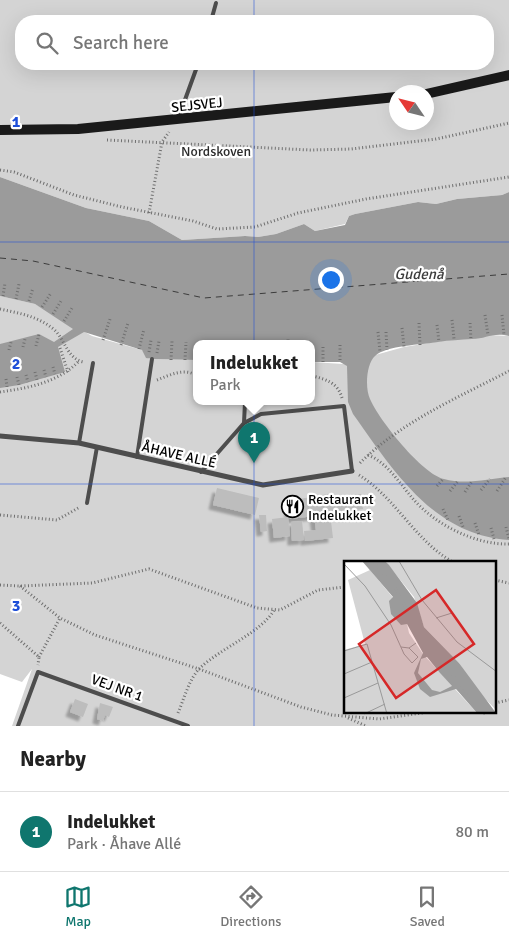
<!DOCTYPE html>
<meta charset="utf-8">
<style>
:root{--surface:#fff;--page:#f2f2f2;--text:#222;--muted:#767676;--line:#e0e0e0;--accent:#0f766e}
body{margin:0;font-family:Signika,sans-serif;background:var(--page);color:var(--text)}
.compass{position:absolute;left:389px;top:85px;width:45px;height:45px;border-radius:50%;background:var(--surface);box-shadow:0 5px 20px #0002;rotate:305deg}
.you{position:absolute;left:330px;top:279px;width:18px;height:18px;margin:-12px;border:4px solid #fff;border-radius:50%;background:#1a73e8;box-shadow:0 0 0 8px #1a73e833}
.badge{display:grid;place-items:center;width:32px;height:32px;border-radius:50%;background:var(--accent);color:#fff;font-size:16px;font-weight:700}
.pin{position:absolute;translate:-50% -41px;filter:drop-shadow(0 1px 2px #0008)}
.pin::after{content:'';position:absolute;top:26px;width:18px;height:15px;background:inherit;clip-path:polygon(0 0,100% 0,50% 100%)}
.popup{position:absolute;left:193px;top:340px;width:122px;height:65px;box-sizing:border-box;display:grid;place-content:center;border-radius:10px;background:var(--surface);filter:drop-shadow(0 1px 4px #0005);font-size:16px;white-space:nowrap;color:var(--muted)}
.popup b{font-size:19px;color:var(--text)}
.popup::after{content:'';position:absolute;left:50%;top:100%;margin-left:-10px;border:10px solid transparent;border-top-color:var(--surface)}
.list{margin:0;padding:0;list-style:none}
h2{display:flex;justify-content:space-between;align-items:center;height:65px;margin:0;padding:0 20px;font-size:21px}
h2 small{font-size:16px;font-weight:400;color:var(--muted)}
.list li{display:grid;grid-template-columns:32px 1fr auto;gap:15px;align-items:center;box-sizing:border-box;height:80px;padding:0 20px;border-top:1px solid var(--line)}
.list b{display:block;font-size:19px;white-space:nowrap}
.list p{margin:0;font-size:16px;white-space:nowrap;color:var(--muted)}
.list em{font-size:16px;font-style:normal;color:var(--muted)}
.icon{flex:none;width:28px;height:28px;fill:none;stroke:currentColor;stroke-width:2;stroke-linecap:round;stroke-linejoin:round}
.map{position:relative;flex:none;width:509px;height:726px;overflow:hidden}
.search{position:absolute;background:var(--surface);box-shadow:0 5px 20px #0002;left:15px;right:15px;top:15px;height:55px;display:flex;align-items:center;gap:12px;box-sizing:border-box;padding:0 18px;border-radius:20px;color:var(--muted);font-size:19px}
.sheet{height:145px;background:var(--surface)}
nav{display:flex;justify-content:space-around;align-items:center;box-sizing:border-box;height:70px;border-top:1px solid var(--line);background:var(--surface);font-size:14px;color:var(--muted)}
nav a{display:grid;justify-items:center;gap:2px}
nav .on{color:var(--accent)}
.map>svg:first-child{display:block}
.green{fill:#d4d4d4;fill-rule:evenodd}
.water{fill:#9b9b9b}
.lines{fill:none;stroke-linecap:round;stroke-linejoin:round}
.ferry{stroke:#3c3c3c;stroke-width:1;stroke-dasharray:6 5;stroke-linecap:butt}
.building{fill:#bdbdbd;filter:url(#shadow)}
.path{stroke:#6f6f6f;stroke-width:3;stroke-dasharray:1 2.5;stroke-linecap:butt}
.lane{stroke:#4d4d4d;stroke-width:4}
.street{stroke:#4d4d4d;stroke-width:5}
.secondary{stroke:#1a1a1a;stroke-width:10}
.grid{fill:none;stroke:#1d4ed8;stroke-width:1;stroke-opacity:0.55}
.labels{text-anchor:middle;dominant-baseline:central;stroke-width:4.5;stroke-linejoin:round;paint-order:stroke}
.street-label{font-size:14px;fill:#000;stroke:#fff}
.park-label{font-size:14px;fill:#2b2b2b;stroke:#fff}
.poi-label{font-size:14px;fill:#000;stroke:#fff;text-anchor:start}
.water-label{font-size:15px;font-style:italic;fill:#3c3c3c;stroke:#fff}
.inset-river{fill:none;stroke:#9b9b9b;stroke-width:2.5}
.inset-road{fill:none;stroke:#999;stroke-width:1}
.view{fill:#d62828;fill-opacity:0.15;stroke:#d62828;stroke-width:2.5}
.inset-edge{fill:none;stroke:#000;stroke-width:2.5}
.grid-label{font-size:16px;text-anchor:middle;font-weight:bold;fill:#1d4ed8;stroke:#fff;stroke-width:4.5;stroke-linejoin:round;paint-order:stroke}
</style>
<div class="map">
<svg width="509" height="726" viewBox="0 0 509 726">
<defs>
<filter id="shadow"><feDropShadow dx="-4.5" dy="4.5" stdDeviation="1" flood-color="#0004"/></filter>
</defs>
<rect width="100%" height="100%" fill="#fff"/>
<!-- green -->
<g class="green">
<path d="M0 0H509V192L502 195 457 199 436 204 418 202 355 214 349 216 345 224 315 231 304 224 276 234 258 237 245 236 182 240 149 221 86 208 0 177ZM21 21H488V64H21ZM396 92H426V122H396Z"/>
<path d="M0 296 35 304 92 336 142 350 149 359 196 360V402H312V362L343 364 404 347 454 339H471L488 335 509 336V726H12L32 669 22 682 0 674ZM345 562H495V712H345Z"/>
</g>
<!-- water -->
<path class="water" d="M0 177 86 208 149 221 182 240 245 236 258 237 276 234 304 224 315 231 345 225 349 216 355 214 418 202 436 204 457 199 502 195 509 192V336C493 332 486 339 472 339 460 340 450 340 438 342 421 345 387 345 375 356 366 364 365 389 370 399 379 420 422 474 444 479 465 485 488 479 509 477V540C433 535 393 470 353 414L348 402 347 366 340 362H312V344H196V360L152 359 146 358 142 350 84 332 58 347 65 372 19 385 0 388V344L39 334 54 342 73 329 35 304 0 296Z"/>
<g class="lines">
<!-- ferry -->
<path class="ferry" d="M0 258 33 261 204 298 509 274"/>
</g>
<!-- building -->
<g class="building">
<path d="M217 488 259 498 255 515 213 505Z"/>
<path d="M328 494V498L361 494 363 509 330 513 333 538 305 541 304 531 316 530 314 516 290 519 288 501Z"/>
<path d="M259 515H266L267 531 261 532Z"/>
<path d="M288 517 290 536 274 538 272 519Z"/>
<path d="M302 521 304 540 292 541 291 522Z"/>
<path d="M75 699 88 704 83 717 70 712Z"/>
<path d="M100 703 113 707 109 717 105 715 103 721 97 719Z"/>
</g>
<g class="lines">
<!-- path -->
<g class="path">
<path d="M107 140 310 150 351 149 436 139 509 123"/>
<path d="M0 170 14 172 74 195 122 207 193 221 217 229 255 227 298 213 366 199 509 177"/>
<path d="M149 213 162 142 169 132"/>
<path d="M3 296 5 283"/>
<path d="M16 299 19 284"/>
<path d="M29 301 33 288"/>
<path d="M42 307 51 293"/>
<path d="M0 309C18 313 37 316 52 328 65 337 66 359 84 362"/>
<path d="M53 314 61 301"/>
<path d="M485 315 488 335"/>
<path d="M502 315 504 335"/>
<path d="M452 320 454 339"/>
<path d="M64 321 72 308"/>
<path d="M419 323 420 345"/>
<path d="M470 323 471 340"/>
<path d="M437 325 439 342"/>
<path d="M402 328 404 347"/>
<path d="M378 332 380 352"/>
<path d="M386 332 387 350"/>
<path d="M103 340 110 319"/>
<path d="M270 343V344"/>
<path d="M200 344V343"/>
<path d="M215 344V341"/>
<path d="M229 344V343"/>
<path d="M237 344V343"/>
<path d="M288 344V339"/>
<path d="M121 345 128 323"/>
<path d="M340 345V362"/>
<path d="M36 346 39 334"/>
<path d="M23 347 25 339"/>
<path d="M60 348 68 372"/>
<path d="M139 349 144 329"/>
<path d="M9 350 11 342"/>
<path d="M149 352 151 340"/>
<path d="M157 353 159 341"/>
<path d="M171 360 172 341"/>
<path d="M185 360 186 342"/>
<path d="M323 362V345"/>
<path d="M53 367 55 374"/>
<path d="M44 370 46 377"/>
<path d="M35 372 37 380"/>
<path d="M26 375 28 382"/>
<path d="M312 376C326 379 338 383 342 398"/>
<path d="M17 377 19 385"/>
<path d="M6 379 7 387"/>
<path d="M157 380C170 375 183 368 196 375"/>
<path d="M0 392C29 388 59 382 79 361"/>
<path d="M368 455C388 463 400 484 414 500 436 525 476 545 509 544"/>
<path d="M360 463C401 422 457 398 509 371"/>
<path d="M359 475C396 498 415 541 453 562"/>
<path d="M437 486 443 479"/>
<path d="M481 490 490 479"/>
<path d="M450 491 458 481"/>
<path d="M497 491 506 477"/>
<path d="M465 492 472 481"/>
<path d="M443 509 448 520"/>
<path d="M0 515 57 520 80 507"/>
<path d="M459 516 463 527"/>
<path d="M475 523 479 535"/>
<path d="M506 527 509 539"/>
<path d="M491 528 494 539"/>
<path d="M495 580 509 583"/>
<path d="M0 585 20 586 92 583 149 569 257 608 280 610 318 590 345 587"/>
<path d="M20 586 60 618 95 635 199 669 301 707 332 715 379 719 429 712"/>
<path d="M0 623 39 657 38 665"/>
<path d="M39 657 60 618"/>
<path d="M495 703 509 700"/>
<path d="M178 713C184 699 189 679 200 668 221 648 262 632 274 610"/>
<path d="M348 718 366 726"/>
</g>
<!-- lane -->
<g class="lane">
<path d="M211 21 216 3"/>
<path d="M178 119 198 64"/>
<path d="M244 423 261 414 344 406 352 471"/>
<path d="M79 443 93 363"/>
<path d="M137 457 152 359"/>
<path d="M201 472 244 423 245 402"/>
<path d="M87 503 97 447"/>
<path d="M18 726 38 672 188 726"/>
</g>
<!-- street -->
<path class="street" d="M0 436 79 443 263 485 352 471"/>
<!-- secondary -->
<g class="secondary">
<path d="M426 94 509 75"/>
<path d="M0 130 78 129 396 97"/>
</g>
</g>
<!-- grid -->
<path class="grid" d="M254 0V21M254 64V726M0 242H509M0 484H509"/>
<!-- icons -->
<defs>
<symbol id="restaurant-ring" viewBox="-11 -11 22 22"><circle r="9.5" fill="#fff" stroke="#000" stroke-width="1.5"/><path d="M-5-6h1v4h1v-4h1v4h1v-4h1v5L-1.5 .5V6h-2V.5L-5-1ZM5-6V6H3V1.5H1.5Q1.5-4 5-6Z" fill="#000"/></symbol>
</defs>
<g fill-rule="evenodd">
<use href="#restaurant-ring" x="280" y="494" width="25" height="25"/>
</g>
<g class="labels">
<!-- street labels -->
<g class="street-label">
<text transform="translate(197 105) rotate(-6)">SEJSVEJ</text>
<text transform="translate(179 455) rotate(13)">ÅHAVE ALLÉ</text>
<text transform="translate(117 688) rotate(20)">VEJ NR 1</text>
</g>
<!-- park labels -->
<g class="park-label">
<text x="216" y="151">Nordskoven</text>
</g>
<!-- poi labels -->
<g class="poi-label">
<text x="308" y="499">Restaurant<tspan x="308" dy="16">Indelukket</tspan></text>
</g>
<!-- water labels -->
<g class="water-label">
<text x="419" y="274">Gudenå</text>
</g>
</g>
<!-- overview -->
<g transform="translate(344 561)">
<rect width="152" height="152" fill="#fff"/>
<path d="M41 0H152V149L130 126 115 102 80 66 70 36ZM26 9 60 50 65 72 79 93 133 152 0 153V89L21 83 4 19Z" fill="#d4d4d4"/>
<path d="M18 0H41L45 4 73 42 80 66 115 102 152 152H133L112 128 86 136 76 128 70 112 79 92 63 63 57 64 47 53 45 40 49 36ZM83 96 96 112 108 125 96 131 88 129 74 112 77 98Z" fill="#9b9b9b" fill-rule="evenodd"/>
<path class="inset-river" d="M29 0 52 28 75 73 121 129 123 136 141 153"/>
<path class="inset-road" d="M55 0 78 39 113 81 153 111M0 3 21 25 47 64 60 93 68 102 74 96 65 87M92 57 108 52M57 86 65 87 72 82M0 90 23 83 43 153M0 113 28 101M0 137 34 122M20 153 41 143"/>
<path class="view" d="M92 29 130 83 52 137 15 83Z"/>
<rect width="152" height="152" class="inset-edge"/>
</g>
<g class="grid-label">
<text x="16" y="127">1</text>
<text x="16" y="369">2</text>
<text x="16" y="611">3</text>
</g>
</svg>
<svg class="compass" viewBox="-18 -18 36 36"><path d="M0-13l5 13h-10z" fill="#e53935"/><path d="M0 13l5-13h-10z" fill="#767676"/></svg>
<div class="you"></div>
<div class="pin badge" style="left:254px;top:463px">1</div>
<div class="popup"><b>Indelukket</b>Park</div>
<div class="search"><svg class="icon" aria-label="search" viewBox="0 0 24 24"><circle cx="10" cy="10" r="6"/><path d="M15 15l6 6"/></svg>Search here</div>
</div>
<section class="sheet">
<h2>Nearby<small></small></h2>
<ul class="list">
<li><span class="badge">1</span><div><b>Indelukket</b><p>Park · Åhave Allé</p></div><em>80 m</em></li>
</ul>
</section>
<nav>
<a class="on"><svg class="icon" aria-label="map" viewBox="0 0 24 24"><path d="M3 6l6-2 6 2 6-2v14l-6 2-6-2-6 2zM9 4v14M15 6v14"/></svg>Map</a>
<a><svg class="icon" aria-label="directions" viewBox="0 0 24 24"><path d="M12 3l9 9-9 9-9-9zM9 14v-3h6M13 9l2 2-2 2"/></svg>Directions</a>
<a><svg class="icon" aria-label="saved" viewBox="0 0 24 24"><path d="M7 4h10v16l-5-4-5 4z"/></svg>Saved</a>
</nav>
